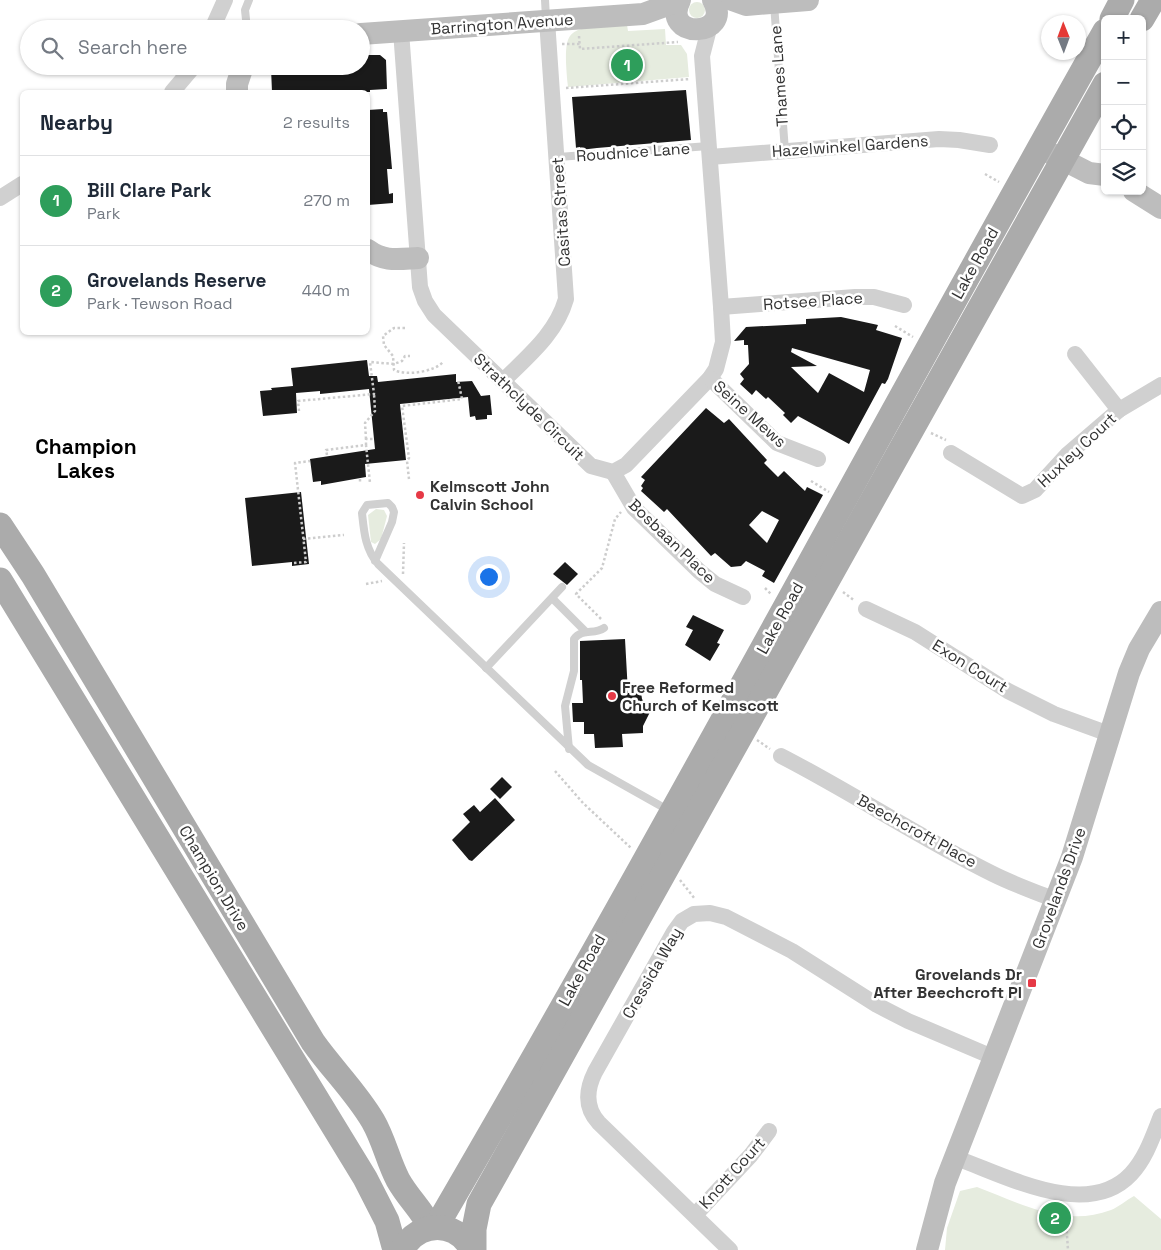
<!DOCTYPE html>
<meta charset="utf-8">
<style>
:root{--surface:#fff;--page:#f2f2f3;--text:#1f2937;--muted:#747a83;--line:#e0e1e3;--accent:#e63946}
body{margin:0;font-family:"Space Grotesk",sans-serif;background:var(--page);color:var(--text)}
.controls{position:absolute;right:15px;top:15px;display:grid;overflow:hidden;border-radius:8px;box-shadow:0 1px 4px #0004}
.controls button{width:45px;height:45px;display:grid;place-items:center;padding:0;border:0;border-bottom:1px solid var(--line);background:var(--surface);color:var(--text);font:25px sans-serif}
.compass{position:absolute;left:1041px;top:15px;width:45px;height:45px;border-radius:50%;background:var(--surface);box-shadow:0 1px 4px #0004;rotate:359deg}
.you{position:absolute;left:488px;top:576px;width:18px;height:18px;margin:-12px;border:4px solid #fff;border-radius:50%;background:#1a73e8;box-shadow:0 0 0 8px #1a73e833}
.badge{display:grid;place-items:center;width:32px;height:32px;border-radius:50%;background:var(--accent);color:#fff;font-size:16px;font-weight:700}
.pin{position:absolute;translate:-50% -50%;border:2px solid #fff;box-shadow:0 1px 5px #0006}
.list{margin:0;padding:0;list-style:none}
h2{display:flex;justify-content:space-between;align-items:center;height:65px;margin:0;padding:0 20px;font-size:21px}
h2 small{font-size:16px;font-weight:400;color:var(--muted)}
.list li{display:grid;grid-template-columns:32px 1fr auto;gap:15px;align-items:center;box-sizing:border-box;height:90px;padding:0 20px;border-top:1px solid var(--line)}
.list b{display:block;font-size:19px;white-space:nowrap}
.list p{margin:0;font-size:16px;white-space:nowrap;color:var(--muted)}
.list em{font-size:16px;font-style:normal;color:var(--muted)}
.icon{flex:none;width:28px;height:28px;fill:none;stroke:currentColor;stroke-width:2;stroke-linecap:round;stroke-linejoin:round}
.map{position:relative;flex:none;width:1161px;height:1250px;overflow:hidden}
.search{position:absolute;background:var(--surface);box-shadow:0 1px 4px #0004;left:20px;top:20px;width:350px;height:55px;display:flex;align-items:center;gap:12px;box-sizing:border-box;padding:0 18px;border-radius:28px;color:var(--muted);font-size:19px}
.panel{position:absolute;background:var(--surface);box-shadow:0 1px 4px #0004;left:20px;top:90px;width:350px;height:245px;border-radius:8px}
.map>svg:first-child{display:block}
.green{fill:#e6ecdf}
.building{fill:#1a1a1a;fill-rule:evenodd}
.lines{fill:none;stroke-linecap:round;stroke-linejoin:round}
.path{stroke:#cdcdcd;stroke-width:2.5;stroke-dasharray:2.5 2.5;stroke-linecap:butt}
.lane{stroke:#d0d0d0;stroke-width:8}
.street{stroke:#d0d0d0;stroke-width:16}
.secondary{stroke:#bdbdbd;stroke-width:22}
.primary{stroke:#ababab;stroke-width:25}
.poi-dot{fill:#e63946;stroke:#fff;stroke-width:2}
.labels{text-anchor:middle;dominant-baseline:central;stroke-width:5;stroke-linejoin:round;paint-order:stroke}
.street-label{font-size:16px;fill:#333;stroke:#fff}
.poi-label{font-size:16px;font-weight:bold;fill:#333;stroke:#fff;text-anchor:start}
.district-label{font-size:21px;font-weight:bold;fill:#000;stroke:#fff}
</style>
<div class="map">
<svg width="1161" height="1250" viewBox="0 0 1161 1250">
<rect width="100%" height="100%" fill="#fff"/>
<!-- green -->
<g class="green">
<circle cx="697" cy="10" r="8"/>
<path d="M627 25 628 31 665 29 666 45H681L687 54 689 77 568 87C562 22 567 29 627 25Z"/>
<path d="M376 509 384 510 387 516 381 539 375 544 371 542 368 515Z"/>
<path d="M977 1187C1020 1203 1064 1228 1111 1210 1119 1207 1126 1200 1134 1196L1161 1219V1250H945L947 1228 960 1191Z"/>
</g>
<!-- building -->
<g class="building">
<path d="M367 55H380L386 60 387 89 370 90V92H272L271 68 279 66H361V60H367Z"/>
<path d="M686 90 691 140 597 148 580 150V147L576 148 572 97Z"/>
<path d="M383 109V112H387L392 169H387L389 194 393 193V203L368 205V110Z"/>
<path d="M841 317 878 325 876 330 902 338 888 379 885 384 882 383 849 444 798 416 791 423 783 415 785 413 768 397 766 399 756 390 752 395 740 384 744 379 740 374 749 364 748 345H744V340L734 341 746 327 806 324V319ZM792 348 870 370 864 392 829 373 818 393 791 367 817 366 791 352Z"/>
<path d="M367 360 369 376H377L378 382 456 374V382L472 381 481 396 490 395 492 415H487V419L476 420 475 416 470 417 468 397 400 404 406 460 365 464 366 477 321 485V481L313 482 310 459 375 449 369 389 320 394V391L296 393 297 413 263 416 260 391 272 390 271 388 293 386 291 368Z"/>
<path d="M706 408 724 423 729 419 767 460 764 463 778 477 784 471 805 491 807 487 823 495 774 583 762 576 765 571 746 561 741 566 731 567 715 553 711 556 667 509 664 512 641 491 643 488 641 486 645 480 641 477ZM762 511 779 520 767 543 749 525Z"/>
<path d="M301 492 309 564 292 566V562L252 566 245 498Z"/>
<path d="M565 562 578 574 567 585 553 574Z"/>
<path d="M693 615 724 630 717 643 720 644 710 661 685 645 693 630 686 627Z"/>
<path d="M625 639 628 693 641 692 642 699 650 712 643 726V733L622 734 623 747 595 748 594 734H584V722H573L572 703H583L582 680H580V641Z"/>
<path d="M502 777 512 787 500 799 490 789Z"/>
<path d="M495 798 515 820 472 861 469 860 452 840 470 822 463 814 474 805 480 812Z"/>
</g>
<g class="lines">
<!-- path -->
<g class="path">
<path d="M278 26V29"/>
<path d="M579 36 580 49 678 42"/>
<path d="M562 44H580"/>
<path d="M566 88 690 79"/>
<path d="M985 174 999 182"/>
<path d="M895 326 913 337"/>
<path d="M405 328H394L383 336 384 345 393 356 394 370C406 376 434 372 443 362"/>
<path d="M299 411 298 401 374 394 370 362 394 364 402 361 405 356H410"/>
<path d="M931 433 946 440"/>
<path d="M366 439 365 423 375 411 374 394"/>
<path d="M366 445V439H374"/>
<path d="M327 455 326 450 366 445 370 483"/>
<path d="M360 479V484"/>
<path d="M409 479 407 461 409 458 402 406 462 399 458 380"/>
<path d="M811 481 829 492"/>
<path d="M303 539 344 535"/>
<path d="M294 563 306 562 295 463 310 461"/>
<path d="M403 574 404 543"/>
<path d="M366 584 382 581"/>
<path d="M765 588 771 594"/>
<path d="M843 592 855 601"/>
<path d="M601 619 576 594 602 568 615 519 621 512"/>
<path d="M757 740 770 749"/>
<path d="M555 771 583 803 631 848"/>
<path d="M680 880 695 899"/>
<path d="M1065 1206 1068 1250"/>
</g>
<!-- lane -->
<g class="lane">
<path d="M545 0 546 18"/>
<path d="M774 4 785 151"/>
<path d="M247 29 245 10 249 0"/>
<path d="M558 157 709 146"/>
<path d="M375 561 392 522 394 512 392 507 388 503 367 505 362 513C364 531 365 549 378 564L588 765 668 810"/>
<path d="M553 599 586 632"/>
<path d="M486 668 562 587"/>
<path d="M569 749 565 706 574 671V639C582 628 594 635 604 628"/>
</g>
<!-- street -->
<g class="street">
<path d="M212 29 225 0"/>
<path d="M401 31 420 287 425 301 434 315 591 466 613 472 626 465 710 378 716 369 723 342 721 307 702 56 710 25"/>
<path d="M172 92 194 66"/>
<path d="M710 157 939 139 959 140 990 145"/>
<path d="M0 198 22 184"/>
<path d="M721 307 855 297H874L904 305"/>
<path d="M1075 354 1119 410"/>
<path d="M710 378 777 443 818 459"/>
<path d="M503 381C528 356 556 334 566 299L547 20"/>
<path d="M951 453 1022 496 1035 490 1068 454 1119 410 1161 385"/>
<path d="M613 472 634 508 699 571 715 584 743 597"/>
<path d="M866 609 915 632 1008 691 1054 714 1109 734"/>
<path d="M781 756C853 793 920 838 993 874 1013 884 1035 892 1056 900"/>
<path d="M956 1158C1005 1175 1087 1221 1131 1174 1146 1158 1153 1136 1161 1116"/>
<path d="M695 1215 751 1155 769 1131"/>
<path d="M730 1250 599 1123C585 1108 586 1090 595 1072L674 932 682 921 694 914 710 913 726 917 792 951 877 1005 908 1021 995 1058"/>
</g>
<!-- secondary -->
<g class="secondary">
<path d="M680 0C660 40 734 38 713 0"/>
<path d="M732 0 746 5 808 0"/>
<path d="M361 34 643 14 679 1"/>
<path d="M237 92V84L243 66"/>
<path d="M1046 151 1089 173 1105 175"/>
<path d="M1134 191 1161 208"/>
<path d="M368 250C384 262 398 259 418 258"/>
<path d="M927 1250 945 1183 1072 857 1129 673 1139 649 1161 612"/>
</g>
<!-- primary -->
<g class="primary">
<path d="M1112 19 1122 0"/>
<path d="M1142 19 1153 0"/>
<path d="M0 525 33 575 313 1042C332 1069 356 1092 373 1121 384 1140 388 1161 398 1180 408 1198 422 1210 430 1227"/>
<path d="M0 580 365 1178 387 1221 395 1250"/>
<path d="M436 1227C666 833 880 429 1105 31"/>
<path d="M402 1250C419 1220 456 1220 472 1250"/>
<path d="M474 1250V1229L479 1204 1105 84"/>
</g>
</g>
<!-- markers -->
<g class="poi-dot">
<circle cx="420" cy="495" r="5"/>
<circle cx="612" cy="696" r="5"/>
<rect x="1027" y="978" width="10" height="10" rx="2.5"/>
</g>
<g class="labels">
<!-- street labels -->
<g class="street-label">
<text transform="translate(502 24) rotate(-4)">Barrington Avenue</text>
<text transform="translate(779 76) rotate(-94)">Thames Lane</text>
<text transform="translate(850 146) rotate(-4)">Hazelwinkel Gardens</text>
<text transform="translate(633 152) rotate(-4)">Roudnice Lane</text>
<text transform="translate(561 212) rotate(-94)">Casitas Street</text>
<text transform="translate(975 263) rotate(-61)">Lake Road</text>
<text transform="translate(813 301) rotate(-4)">Rotsee Place</text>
<text transform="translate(529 407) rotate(44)">Strathclyde Circuit</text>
<text transform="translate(750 414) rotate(42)">Seine Mews</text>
<text transform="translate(1077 450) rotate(-43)">Huxley Court</text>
<text transform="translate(672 541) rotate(44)">Bosbaan Place</text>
<text transform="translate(780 618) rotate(-61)">Lake Road</text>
<text transform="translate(970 666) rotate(32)">Exon Court</text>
<text transform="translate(917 831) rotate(29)">Beechcroft Place</text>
<text transform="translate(214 878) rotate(59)">Champion Drive</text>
<text transform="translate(1059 888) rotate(-70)">Grovelands Drive</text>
<text transform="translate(582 970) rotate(-61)">Lake Road</text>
<text transform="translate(652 973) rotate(-60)">Cressida Way</text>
<text transform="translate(732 1173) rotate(-48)">Knott Court</text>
</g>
<!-- poi labels -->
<g class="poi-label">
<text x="430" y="486">Kelmscott John<tspan x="430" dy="18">Calvin School</tspan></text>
<text x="622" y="687">Free Reformed<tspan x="622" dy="18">Church of Kelmscott</tspan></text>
<text x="1022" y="974" text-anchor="end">Grovelands Dr<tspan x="1022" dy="18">After Beechcroft Pl</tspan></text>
</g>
<!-- district labels -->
<g class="district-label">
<text x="86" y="446">Champion<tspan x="86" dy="24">Lakes</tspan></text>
</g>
</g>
</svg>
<div class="controls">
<button>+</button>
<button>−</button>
<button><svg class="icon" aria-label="locate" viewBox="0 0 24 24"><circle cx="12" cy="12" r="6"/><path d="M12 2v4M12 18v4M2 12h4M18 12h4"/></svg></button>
<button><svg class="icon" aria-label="layers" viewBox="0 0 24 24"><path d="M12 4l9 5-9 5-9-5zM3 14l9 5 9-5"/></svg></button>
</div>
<svg class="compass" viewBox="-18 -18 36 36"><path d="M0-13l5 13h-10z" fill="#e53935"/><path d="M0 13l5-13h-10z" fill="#747a83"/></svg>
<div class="you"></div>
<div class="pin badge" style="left:627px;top:65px;background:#2e9e5b">1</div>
<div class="pin badge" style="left:1055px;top:1218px;background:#2e9e5b">2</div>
<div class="search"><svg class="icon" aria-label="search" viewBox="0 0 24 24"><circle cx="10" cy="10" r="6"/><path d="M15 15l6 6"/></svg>Search here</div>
<section class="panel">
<h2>Nearby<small>2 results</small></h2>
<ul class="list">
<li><span class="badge" style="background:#2e9e5b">1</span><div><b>Bill Clare Park</b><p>Park</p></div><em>270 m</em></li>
<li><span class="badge" style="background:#2e9e5b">2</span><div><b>Grovelands Reserve</b><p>Park · Tewson Road</p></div><em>440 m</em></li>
</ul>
</section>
</div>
